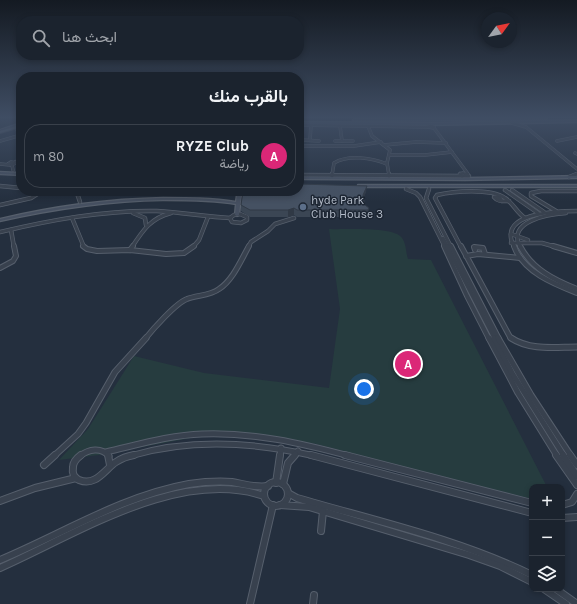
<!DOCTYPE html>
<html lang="ar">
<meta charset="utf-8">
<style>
:root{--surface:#1b232e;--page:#282f3a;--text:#f1f3f6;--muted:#a0a4aa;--line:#39404a;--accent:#db2777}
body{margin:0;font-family:Karla,Vazirmatn,sans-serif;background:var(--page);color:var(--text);direction:rtl}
.controls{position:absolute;right:12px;bottom:12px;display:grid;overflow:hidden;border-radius:8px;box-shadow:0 2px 6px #0003}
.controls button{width:36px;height:36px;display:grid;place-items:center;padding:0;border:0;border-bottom:1px solid var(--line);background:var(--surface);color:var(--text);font:20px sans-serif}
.compass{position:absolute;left:481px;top:12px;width:36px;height:36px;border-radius:50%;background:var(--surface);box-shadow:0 2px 6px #0003;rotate:57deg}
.you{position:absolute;left:364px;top:389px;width:14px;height:14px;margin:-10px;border:3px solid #fff;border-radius:50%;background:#1a73e8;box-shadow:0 0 0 6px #1a73e833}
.badge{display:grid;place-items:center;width:26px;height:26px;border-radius:50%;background:var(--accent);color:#fff;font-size:13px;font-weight:700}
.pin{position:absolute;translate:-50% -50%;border:2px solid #fff;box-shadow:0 1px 4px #0006}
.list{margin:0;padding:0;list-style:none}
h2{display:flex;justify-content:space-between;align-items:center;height:52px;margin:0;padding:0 16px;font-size:17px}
h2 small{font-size:13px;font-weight:400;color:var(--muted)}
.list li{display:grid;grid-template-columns:26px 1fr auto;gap:12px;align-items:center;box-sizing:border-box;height:64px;margin:0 8px 8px;padding:0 8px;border:1px solid var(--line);border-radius:16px}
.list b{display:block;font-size:15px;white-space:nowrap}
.list p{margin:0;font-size:13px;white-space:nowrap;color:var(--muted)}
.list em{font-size:13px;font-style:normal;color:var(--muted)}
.icon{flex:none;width:22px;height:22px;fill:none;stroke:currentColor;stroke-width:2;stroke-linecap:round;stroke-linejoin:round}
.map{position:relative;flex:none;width:577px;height:604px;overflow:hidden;direction:ltr}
.search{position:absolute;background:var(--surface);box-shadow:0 2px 6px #0003;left:16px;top:16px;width:288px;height:44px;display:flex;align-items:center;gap:10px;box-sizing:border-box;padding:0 14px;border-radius:16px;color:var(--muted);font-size:15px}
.panel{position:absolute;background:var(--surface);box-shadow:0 2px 6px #0003;left:16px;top:72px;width:288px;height:124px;border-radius:16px;direction:rtl}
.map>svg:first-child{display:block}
.green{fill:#263c3f}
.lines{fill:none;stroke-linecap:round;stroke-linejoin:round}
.street-far4-casing{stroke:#565f6c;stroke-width:3.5}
.street-far3-casing{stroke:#565f6c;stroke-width:4.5}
.street-far2-casing{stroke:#565f6c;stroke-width:6}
.street-far1-casing{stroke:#565f6c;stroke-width:7}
.street-casing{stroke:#565f6c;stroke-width:8}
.secondary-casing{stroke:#565f6c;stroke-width:2.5}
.primary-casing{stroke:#414a57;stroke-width:2}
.street-far4{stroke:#38414e;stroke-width:2.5}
.street-far3{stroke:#38414e;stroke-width:3}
.street-far2{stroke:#38414e;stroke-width:4}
.street-far1{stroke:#38414e;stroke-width:5}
.street{stroke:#38414e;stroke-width:6}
.secondary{fill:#465061;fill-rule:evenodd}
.primary{fill:#56606e;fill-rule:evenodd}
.wall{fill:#3b4654}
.shaded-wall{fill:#303945}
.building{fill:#455162;stroke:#303945}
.service-dot{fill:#5c6f8a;stroke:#1d2633;stroke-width:1.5}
.labels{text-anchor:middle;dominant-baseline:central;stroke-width:3;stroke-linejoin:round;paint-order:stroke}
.far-poi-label{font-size:12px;fill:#b4bcc9;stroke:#1d2633;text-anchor:start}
</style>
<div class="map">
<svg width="577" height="604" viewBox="0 0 577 604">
<rect width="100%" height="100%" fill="#242f3e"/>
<!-- green -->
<path class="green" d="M329 229C343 230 394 226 402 238 406 243 406 253 408 259L431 260 546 485 549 487H532V499L312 443 257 438 202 436 99 455 59 460 88 429 134 356 204 373 329 388 340 309Z"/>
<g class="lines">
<defs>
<g id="street-far4">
<path d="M512 123 526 127 577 169"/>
<path d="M299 125 428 127"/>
<path d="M340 126 342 141"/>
<path d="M368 126 372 136 390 150 387 163 389 175"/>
<path d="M431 126 434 127V128L428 127Z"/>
<path d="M434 128 468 174"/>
<path d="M17 130H21"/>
<path d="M302 140 319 141"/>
<path d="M310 140 311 125"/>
<path d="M0 141 21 135"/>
<path d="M335 141H353"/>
<path d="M557 141 577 137"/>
<path d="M384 145 416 142 446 143"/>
<path d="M299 146H354L381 142"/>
<path d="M575 153 577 154"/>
<path d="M390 155H425L452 152"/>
<path d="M15 162 21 159"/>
<path d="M0 164 11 165 16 163 11 162 8 164"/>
<path d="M12 165 13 170"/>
<path d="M332 175 334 163C349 154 372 158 387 164"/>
<path d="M461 175 460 174 463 173 467 175"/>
<path d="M574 175 577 174"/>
</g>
<g id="street-far3">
<path d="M389 174V176"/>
<path d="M460 174 462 176H469L465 174"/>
<path d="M299 175 462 176"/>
<path d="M332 176V174"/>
<path d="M569 177 577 174"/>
<path d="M0 186 21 188"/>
<path d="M406 189 416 193 420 197 445 247"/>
<path d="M429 189 426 198 451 247"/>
<path d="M505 190 538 213"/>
<path d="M512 190 544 212"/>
<path d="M67 191 77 193 80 202"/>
<path d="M502 201 499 197H494C498 202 503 201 509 201"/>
<path d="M0 205 31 198 42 191"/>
<path d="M556 211 531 196V193L541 191H577"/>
<path d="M133 213 145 218 146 225"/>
<path d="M240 214 247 217V220L241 223 232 222 230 218 234 215Z"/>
<path d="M72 218 84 247"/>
<path d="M11 230 14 247"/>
<path d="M0 232C51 220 104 210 157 211 181 212 206 217 230 218"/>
<path d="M511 234 528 240"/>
<path d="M443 238 448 247"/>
<path d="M511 243H542L556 247"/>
<path d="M132 247C143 230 151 218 171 213"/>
<path d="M193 247 199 240 208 217"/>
<path d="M248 247 251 242 268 231 275 224 294 218"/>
<path d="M461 247 435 198 437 195C454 191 490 188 505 198 513 203 517 213 525 218"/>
<path d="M514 247C513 244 511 241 511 238 507 212 560 211 577 211"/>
<path d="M520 247C506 221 549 214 566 213"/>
</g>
<g id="street-far2">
<path d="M83 246 87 249 97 251 130 250 166 254 184 253 194 246"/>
<path d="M444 246 467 296 489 339"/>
<path d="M447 246 495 339"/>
<path d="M451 246 499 339"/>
<path d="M461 246 510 337 513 339"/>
<path d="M514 246C523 272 554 284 577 293"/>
<path d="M520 246C532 269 554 280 577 289"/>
<path d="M553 246 577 253"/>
<path d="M130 250 133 246"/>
<path d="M475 250 474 247 483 248 485 254"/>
<path d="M466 256 478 254 520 258"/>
<path d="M0 268 13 261 16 256 14 246"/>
<path d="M145 339C153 329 176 303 187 299 197 295 210 296 219 289 233 280 241 260 249 246"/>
</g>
<g id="street-far1">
<path d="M489 338 518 393 557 456"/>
<path d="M494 338 512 373 564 456"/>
<path d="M498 338 531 395 571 456"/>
<path d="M511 338C531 351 555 347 577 347"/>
<path d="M106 452C137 445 170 435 202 434 252 432 301 443 349 456"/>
<path d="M54 456 78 434 86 423 115 372 146 338"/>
<path d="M80 456C89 449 101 447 109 456"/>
<path d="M130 456C191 438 254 442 315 456"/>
<path d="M280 456 281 448"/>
<path d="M294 456 298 451"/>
</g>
<g id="street">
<path d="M81 455C77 458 73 462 73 467 72 473 74 478 79 480 96 487 105 469 116 462 122 458 128 456 134 455"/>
<path d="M108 455 110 465"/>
<path d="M311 455 532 513"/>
<path d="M345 455 532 503"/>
<path d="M556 455 577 485"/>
<path d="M563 455 577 476"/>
<path d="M570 455 577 465"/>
<path d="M44 465 55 455"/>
<circle cx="276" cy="494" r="12"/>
<path d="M276 483 280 455"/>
<path d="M283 484 288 463 295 455"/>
<path d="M288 493 297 498C376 521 458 539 532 575"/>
<path d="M0 501 35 488 76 478"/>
<path d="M280 505 309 507 469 555 500 566 532 582"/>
<path d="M562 505 572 502 577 494"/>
<path d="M562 518 577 517"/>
<path d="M321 531 323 511"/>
<path d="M0 560C62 534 122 496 189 484 203 482 218 481 232 482 244 484 255 488 268 486"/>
<path d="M0 568C75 535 179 467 264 496"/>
<path d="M544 589 566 604"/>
<path d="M556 589 577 604"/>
<path d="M250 604 273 505"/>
<path d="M313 604 314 595"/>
</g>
<g id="secondary">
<path d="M483 118H547L546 119 354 121 353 120 354 119Z"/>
<path d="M577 120V122L432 125 299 124V122L432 123Z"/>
<path d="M21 123V125L0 132V130Z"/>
<path d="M0 172 21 173V175L0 174Z"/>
<path d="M577 176V178L465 180 299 179V177L465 178Z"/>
<rect x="358" y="185" width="219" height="2"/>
<path d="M242 191H246L241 195 239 215 237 216 235 215 236 204C212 200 187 200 163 200 108 201 54 209 0 221V219C54 206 108 199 163 198 188 198 212 198 236 202L237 195Z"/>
</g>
<path id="primary" d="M20 125H21V127L0 133V131Z"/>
</defs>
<!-- street-far4 casing -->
<use href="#street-far4" class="street-far4-casing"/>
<!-- street-far3 casing -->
<use href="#street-far3" class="street-far3-casing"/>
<!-- street-far2 casing -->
<use href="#street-far2" class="street-far2-casing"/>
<!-- street-far1 casing -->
<use href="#street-far1" class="street-far1-casing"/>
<!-- street casing -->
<use href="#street" class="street-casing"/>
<!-- secondary casing -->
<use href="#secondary" class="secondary-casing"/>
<!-- primary casing -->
<use href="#primary" class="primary-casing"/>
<!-- street-far4 -->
<use href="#street-far4" class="street-far4"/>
<!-- street-far3 -->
<use href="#street-far3" class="street-far3"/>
<!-- street-far2 -->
<use href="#street-far2" class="street-far2"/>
<!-- street-far1 -->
<use href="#street-far1" class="street-far1"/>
<!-- street -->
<use href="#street" class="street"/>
<!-- secondary -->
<use href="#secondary" class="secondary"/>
<!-- primary -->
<use href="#primary" class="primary"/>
</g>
<!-- wall -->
<path class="wall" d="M366 192 363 198 365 205 369 208 367 217H297L294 215 288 217H250L241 211V205Z"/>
<!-- shaded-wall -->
<g class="shaded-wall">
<path d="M367 186 366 192 362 202 363 195Z"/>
<path d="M294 208V215L288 217V210Z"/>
</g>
<!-- building -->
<path class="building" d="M299 184 367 186 363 195 365 205 369 208 368 210H297L294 208 288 210H250L241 205 243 191H299Z"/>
<!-- sky -->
<linearGradient id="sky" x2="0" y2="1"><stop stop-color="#141a22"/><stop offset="0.58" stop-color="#3f4d63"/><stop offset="1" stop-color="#3f4d63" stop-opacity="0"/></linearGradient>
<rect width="577" height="202" fill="url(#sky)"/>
<!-- markers -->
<circle class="service-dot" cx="303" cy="207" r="4"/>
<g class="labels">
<!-- far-poi labels -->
<g class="far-poi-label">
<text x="311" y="200">hyde Park<tspan x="311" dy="14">Club House 3</tspan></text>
</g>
</g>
</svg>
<div class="controls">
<button>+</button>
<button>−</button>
<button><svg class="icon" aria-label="layers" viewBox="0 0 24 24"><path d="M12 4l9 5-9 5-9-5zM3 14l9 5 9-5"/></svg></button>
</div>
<svg class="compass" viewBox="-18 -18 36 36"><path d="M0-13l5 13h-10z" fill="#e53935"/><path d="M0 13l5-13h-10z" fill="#a0a4aa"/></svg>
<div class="you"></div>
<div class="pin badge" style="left:408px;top:364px">A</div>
<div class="search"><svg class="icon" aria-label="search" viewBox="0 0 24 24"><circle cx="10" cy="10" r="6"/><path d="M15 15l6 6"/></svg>ابحث هنا</div>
<section class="panel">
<h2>بالقرب منك<small></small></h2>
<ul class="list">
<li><span class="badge">A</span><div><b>RYZE Club</b><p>رياضة</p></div><em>80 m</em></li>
</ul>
</section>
</div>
